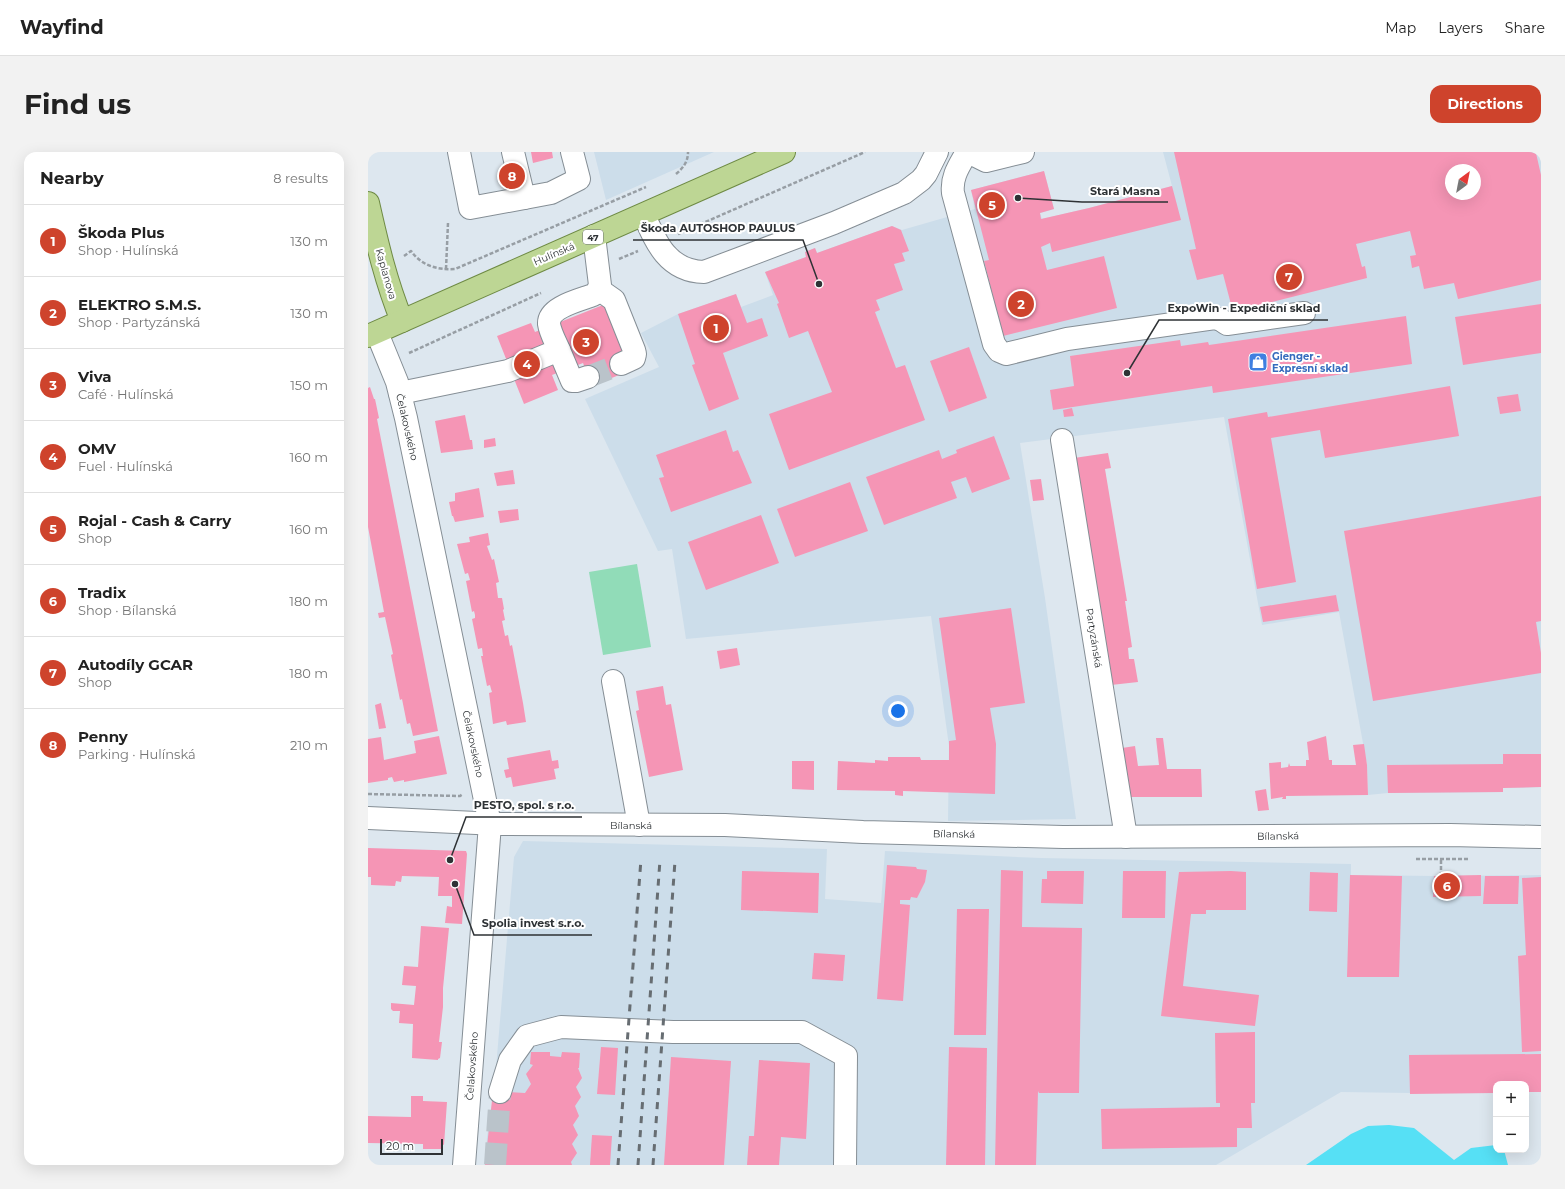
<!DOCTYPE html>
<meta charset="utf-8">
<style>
:root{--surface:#fff;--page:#f2f2f2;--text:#222;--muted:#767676;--line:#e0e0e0;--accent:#ce432c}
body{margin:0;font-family:Montserrat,sans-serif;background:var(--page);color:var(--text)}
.controls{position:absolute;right:12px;bottom:12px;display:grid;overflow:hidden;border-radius:8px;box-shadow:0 4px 16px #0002}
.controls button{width:36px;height:36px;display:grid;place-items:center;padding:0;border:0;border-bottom:1px solid var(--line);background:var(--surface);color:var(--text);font:20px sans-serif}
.compass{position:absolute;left:1077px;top:12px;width:36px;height:36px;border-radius:50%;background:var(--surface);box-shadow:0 4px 16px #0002;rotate:32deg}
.scale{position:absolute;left:12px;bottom:10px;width:63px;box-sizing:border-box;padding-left:4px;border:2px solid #2e3235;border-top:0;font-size:11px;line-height:14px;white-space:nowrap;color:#2e3235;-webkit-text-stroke:3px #fff;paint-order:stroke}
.you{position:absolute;left:530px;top:559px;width:14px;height:14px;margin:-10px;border:3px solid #fff;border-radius:50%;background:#1a73e8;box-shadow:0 0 0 6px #1a73e833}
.badge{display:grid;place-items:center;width:26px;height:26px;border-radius:50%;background:var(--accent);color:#fff;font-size:13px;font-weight:700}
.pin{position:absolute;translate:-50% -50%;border:2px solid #fff;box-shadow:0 1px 4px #0006}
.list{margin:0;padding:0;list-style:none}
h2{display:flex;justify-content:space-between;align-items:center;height:52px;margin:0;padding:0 16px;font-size:17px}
h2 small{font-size:13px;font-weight:400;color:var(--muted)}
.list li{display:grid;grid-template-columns:26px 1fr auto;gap:12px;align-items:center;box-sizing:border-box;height:72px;padding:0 16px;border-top:1px solid var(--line)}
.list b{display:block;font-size:15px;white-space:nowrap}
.list p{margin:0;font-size:13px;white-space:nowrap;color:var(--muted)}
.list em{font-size:13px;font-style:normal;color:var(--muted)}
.map{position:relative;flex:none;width:1173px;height:1013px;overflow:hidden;border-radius:12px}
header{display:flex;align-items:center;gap:24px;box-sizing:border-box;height:56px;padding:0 20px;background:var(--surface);border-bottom:1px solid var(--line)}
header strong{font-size:19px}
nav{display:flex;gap:22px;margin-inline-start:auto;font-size:14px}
.intro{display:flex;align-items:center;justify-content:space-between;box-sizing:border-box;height:96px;padding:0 24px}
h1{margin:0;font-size:28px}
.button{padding:10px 18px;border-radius:12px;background:var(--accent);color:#fff;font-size:14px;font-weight:700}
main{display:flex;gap:24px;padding:0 24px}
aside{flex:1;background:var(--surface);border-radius:12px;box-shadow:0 4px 16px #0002}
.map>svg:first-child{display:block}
.built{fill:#ccddea;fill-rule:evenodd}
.green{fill:#91dcb8}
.water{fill:#56e0f5}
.building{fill:#f595b5;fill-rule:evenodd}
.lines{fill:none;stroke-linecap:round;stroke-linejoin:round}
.minor-tunnel{stroke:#bac3ca;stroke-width:22;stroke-dasharray:22 11;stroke-linecap:butt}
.minor-casing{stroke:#858e95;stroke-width:24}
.major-casing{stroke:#6e8a44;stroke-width:24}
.path{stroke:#979ea4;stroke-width:2.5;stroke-dasharray:4 2;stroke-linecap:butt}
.minor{stroke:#fff;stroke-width:22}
.major{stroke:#bdd694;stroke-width:22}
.rail{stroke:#676d72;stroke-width:3;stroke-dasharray:7 7;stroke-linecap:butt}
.labels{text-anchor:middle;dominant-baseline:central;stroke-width:4;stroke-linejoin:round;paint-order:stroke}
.shield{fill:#fff;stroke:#6d7072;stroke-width:1}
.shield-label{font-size:9px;font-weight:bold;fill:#2e3235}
.street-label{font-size:10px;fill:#2e3235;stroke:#fff}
.shop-label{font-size:10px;font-weight:bold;fill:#366cbe;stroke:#fff;text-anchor:start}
.leader{fill:none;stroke:#2e3235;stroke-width:1.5}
.callout-dot{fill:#2e3235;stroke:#fff;stroke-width:1.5}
.callout-label{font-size:11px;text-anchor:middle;font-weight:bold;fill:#2e3235;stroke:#fff;stroke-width:4;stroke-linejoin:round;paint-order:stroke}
</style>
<header>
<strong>Wayfind</strong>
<nav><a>Map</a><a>Layers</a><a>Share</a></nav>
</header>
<div class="intro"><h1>Find us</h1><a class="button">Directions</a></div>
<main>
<aside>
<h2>Nearby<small>8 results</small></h2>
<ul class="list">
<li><span class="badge">1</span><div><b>Škoda Plus</b><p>Shop · Hulínská</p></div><em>130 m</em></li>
<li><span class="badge">2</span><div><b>ELEKTRO S.M.S.</b><p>Shop · Partyzánská</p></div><em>130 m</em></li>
<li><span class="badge">3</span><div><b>Viva</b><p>Café · Hulínská</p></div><em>150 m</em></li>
<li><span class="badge">4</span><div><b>OMV</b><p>Fuel · Hulínská</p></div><em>160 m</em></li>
<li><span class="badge">5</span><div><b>Rojal - Cash &amp; Carry</b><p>Shop</p></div><em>160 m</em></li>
<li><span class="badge">6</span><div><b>Tradix</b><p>Shop · Bílanská</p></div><em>180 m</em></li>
<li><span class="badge">7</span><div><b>Autodíly GCAR</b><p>Shop</p></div><em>180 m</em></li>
<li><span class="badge">8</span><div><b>Penny</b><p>Parking · Hulínská</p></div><em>210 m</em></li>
</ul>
</aside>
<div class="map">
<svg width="1173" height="1013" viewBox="0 0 1173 1013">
<rect width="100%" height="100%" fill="#dde7ef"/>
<!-- built -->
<g class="built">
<path d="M226 0H346L238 48Z"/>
<path d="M795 0H1173V635L1135 636V640L1020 641 1000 643 999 613 971 460 894 473 856 265 652 291 677 446 708 667 580 669 581 594 563 464 318 487 304 397 290 399 217 247 291 215 273 181 310 162 368 142 373 155 405 143 397 120 438 105 437 100 447 96 449 101 524 74 534 78 607 57 603 38 676 19 686 57 672 61 674 67 721 56 804 34ZM1083 18H1107V42H1083Z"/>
<path d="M155 689 459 697 457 747 513 751 517 699 673 706 983 712V723L1066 724 1173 723V940H1158V932H1128L1042 941 973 940 848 1013H117L119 985 126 939 146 705Z"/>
</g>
<!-- green -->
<path class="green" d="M269 412 283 495 235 503 221 420Z"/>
<!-- water -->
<path class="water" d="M1021 973 1046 976 1086 1008 1103 996 1128 993V998H1136L1140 1013H938L983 982 1000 974Z"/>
<!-- building -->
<g class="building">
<path d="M163 0H184L185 6 165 11Z"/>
<path d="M806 0H1171L1168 1 1173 23V128L1090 147 1086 131 1056 137 1051 114 1044 116 1042 104 1048 103 1042 79 988 92 994 115 997 114 999 126 865 160 855 122 829 128 821 98 828 97ZM1083 18H1107V42H1083Z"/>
<path d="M676 19 686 57 672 61 673 67 721 56 804 34 813 68 684 100 682 91 673 95 679 118 736 104 749 156 635 184 616 109 621 108 603 38Z"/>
<path d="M524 74 533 78 541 99 534 101 537 109 526 112 535 138 508 148 512 158 507 160 528 216 537 213 557 268 421 318 401 262 464 240 440 179 421 186 409 152 411 151 397 120 438 105 437 100 447 96 449 101Z"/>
<path d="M368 142 379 171 394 166 400 184 355 201 371 247 341 259 324 213 327 212 310 162Z"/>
<path d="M240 151 260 201 256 221 224 234 215 211 184 223 190 238 156 252 129 184 163 171 167 180Z"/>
<path d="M1173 152V201L1095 213 1087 165Z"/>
<path d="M1038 164 1044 212 845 241 844 234 685 258 682 238 706 234 702 204 812 188 813 194 840 190 841 193Z"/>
<path d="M601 195 619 246 581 260 562 209Z"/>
<path d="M1082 234 1091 284 957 306 952 278 903 286 928 430 889 437 860 267 899 260 900 265Z"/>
<path d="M2 235 6 247H7L11 266 9 267 70 579 45 584 42 571 39 572 34 547 32 548 23 503 25 502 17 465 11 466 10 461 16 460 0 375V236Z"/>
<path d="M1150 242 1153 259 1132 262 1129 245Z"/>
<path d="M704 256 706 264 696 265 695 258Z"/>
<path d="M97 263 102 288H104L105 297 73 301 67 269Z"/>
<path d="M358 278 365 300 370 298 384 331 303 360 291 326 296 325 288 303Z"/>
<path d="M626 284 642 327 604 341 598 325 583 330 589 346 516 373 498 325 571 298 574 307 589 301 588 298Z"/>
<path d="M127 286 128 294 116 296V288Z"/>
<path d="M740 301 743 316 737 317 759 449H757L764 495 760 496 761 507H766L770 530 743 533 706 306Z"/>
<path d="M145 318 147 332 129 334 126 321Z"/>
<path d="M673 327 676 348 665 349 662 328Z"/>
<path d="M482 330 500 379 427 405 409 357Z"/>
<path d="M111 336 116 365 87 370 85 364H84L81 350 87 349V341Z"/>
<path d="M1173 344V469L1168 470 1173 501V521L1005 549 976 379Z"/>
<path d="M150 357 151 368 132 371 130 359Z"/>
<path d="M393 363 411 411 338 438 320 390Z"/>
<path d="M120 381 122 393 119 394 124 408 126 407 131 430 128 431 130 446H134L136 457 135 458 137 468 134 469 137 484 140 483 142 494 144 493 155 551 158 570 139 573 138 569 125 572 121 541 124 540 123 537 122 533 119 534 113 504H115L114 496 110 497 104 467 107 466V463L106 459 104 460 98 429 102 428 100 421 97 422 89 392 102 390 101 385Z"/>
<path d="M968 443 971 459 895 470 892 455Z"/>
<path d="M643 456 657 551 622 556 628 592 627 642 535 639V644L527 643V639L469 638 470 609 507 611V608L520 609V605H552L553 608H581V589L588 588 571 466Z"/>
<path d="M369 496 372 513 352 517 349 499Z"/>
<path d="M295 534 298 553 303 552 315 618 281 625 268 559 271 558 268 539Z"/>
<path d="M13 551 18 576 11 577 7 553Z"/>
<path d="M71 584 79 622 36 630V628L26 630 24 625 20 626V628L0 631V587L13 585 16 608 48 601 46 589Z"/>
<path d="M958 584 961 608H964V613H988L985 593 996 592 999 613 1000 643 918 644V647H914L915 645 903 647 901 611 913 610V616L920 615 921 611 922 614H938V608H941L939 590Z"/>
<path d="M788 586H795L799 617H833L834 645H762L754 596 767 594 770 614 791 613Z"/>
<path d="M182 598 184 609 190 608 191 616 186 617 188 627 145 635 143 625 138 626 136 618 141 617 139 606Z"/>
<path d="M1135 602H1173V635L1135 636V640L1020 641 1019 613 1135 612Z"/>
<path d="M424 609H446V638L424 637Z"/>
<path d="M898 637 901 658 890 659 887 639Z"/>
<path d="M0 696 98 699 99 702 94 772 77 771 79 754 84 755V744H70L71 725 34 724 33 730 28 729 27 734 3 733V725H0Z"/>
<path d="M519 713 548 715 549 717 559 718 557 730 549 746 543 745 542 748H532V752L542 753 535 849 509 847Z"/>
<path d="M633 718 655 719 654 775 714 776 711 941H671L670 939 668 1013H627Z"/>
<path d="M374 719 451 721 450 761 373 758Z"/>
<path d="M679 719H716L715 752 673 751 674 727H679Z"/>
<path d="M755 719H798L797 766H754Z"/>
<path d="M863 719 878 720V758H838V762H823L815 834 891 843 887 874 793 864 811 720Z"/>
<path d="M942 720 970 721 969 760 941 759Z"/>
<path d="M982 723 1034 724 1031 825H979Z"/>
<path d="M1113 723V744L1065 745 1066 724Z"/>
<path d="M1117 724H1151L1150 752H1115Z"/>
<path d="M1173 725V899L1154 900 1150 804 1158 803 1154 726Z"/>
<path d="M589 757H621L618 883H586Z"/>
<path d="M53 774 81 776 75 836V855L71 890H74L72 906 70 907V908L44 906 45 872 31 871 32 859H25L23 857V851L46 853 48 834 34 833 36 814 50 815Z"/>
<path d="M446 801 477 803 475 829 444 827Z"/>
<path d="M887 880V951H883L884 976H869V995L734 997 733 957 852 955V951H848L847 881Z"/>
<path d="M233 895 250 896 247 943 229 942Z"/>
<path d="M581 895 619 896 617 1013H578Z"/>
<path d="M163 900H182V904L193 905 194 900 212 901 211 916H210L214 926 208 935 213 945 207 954 211 964 205 973 210 983 204 992 209 1001 203 1010 204 1013H117L125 939 157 941 163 932 158 922 165 913 162 912Z"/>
<path d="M1173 902V940H1158V932H1128V941L1042 942 1041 903Z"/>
<path d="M303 905 363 909 356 1013H296Z"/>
<path d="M391 908 442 911 438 987 413 985 411 1013H379L381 984H386Z"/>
<path d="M43 944H55V949L79 950 76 993 74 992V997H55V992L0 991V964L43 965Z"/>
<path d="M224 983 244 984 242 1013H222Z"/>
</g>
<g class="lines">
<!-- minor-tunnel -->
<g class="minor-tunnel">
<path d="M220 225 253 212"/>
<path d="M127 1013 132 940"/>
</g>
<defs>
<g id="minor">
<path d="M91 0 102 56 183 41 211 27 204 0"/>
<path d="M145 0 156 46"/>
<path d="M599 0C591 14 583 25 585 41L626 192 631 199 638 202 699 187 847 166 853 168 859 172 936 161"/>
<path d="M605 0 608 4 618 9 655 0"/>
<path d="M276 63C288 91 300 119 336 120L466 71 536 41 553 28 558 22 569 0"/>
<path d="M229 140 236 141 246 148 266 198 267 202 266 206 253 212"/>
<path d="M9 181 29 230 38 266 122 672 96 1013"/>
<path d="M191 198 204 229H208L220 225"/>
<path d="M32 241 140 219 191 198C188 191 182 180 181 172 180 155 212 148 225 143L229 140 232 133 226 84"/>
<path d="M694 288 758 685"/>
<path d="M245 529 271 673"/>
<path d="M0 666 130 672 357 673 495 680 695 685 1082 683 1173 685"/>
<path d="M132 940 142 908 159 884 193 875 305 880H434L478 904 477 1013"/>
</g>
<g id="major">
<path d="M0 51C9 91 18 130 34 169"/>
<path d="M0 184 416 0"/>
</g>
</defs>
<!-- minor casing -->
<use href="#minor" class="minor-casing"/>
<!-- major casing -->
<use href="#major" class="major-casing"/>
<!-- path -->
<g class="path">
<path d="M308 22C315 16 320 10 320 0"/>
<path d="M310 82 497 0"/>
<path d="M36 104 43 99C54 114 69 118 87 117L278 35"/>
<path d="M251 107 270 99"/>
<path d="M78 117 80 71"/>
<path d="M41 201 173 141"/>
<path d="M0 642 92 644 95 642"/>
<path d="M1048 707H1101"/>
<path d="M1073 724V707"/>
</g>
<!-- minor -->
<use href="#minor" class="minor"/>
<!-- major -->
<use href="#major" class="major"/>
<!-- rail -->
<g class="rail">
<path d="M250 1013 273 707"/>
<path d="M270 1013 292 708"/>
<path d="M285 1013 307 709"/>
</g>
</g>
<!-- icons -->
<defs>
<symbol id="shop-square" viewBox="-11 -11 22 22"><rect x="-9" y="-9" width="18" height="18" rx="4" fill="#3f7fe0" stroke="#fff"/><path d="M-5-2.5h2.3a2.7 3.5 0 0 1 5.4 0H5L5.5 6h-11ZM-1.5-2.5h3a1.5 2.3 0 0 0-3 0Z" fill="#fff"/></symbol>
</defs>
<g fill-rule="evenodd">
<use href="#shop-square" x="879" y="199" width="22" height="22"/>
</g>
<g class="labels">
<!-- shield labels -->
<rect class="shield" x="215" y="78" width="20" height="14" rx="3"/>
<g class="shield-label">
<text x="225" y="85">47</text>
</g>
<!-- street labels -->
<g class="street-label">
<text transform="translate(186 102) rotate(-23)">Hulínská</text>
<text transform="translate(18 122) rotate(74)">Kaplanova</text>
<text transform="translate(39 275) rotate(77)">Čelakovského</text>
<text transform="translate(726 486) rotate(81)">Partyzánská</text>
<text transform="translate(105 592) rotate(78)">Čelakovského</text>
<text x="263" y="673">Bílanská</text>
<text transform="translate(586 682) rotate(1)">Bílanská</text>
<text transform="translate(910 684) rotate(-1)">Bílanská</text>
<text transform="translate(104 914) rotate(-86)">Čelakovského</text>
</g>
<!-- shop labels -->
<g class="shop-label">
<text x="904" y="204">Gienger -<tspan x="904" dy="12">Expresní sklad</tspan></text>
</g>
</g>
<!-- callouts -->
<path class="leader" d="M650 46L714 50H800M451 132L435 88H265M759 221L791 168H960M82 708L98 665H214M87 732L106 783H224"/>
<g class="callout-dot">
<circle cx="650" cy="46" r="4"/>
<circle cx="451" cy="132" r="4"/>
<circle cx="759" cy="221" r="4"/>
<circle cx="82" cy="708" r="4"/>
<circle cx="87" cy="732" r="4"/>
</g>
<g class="callout-label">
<text x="757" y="43">Stará Masna</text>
<text x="350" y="80">Škoda AUTOSHOP PAULUS</text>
<text x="876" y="160">ExpoWin - Expediční sklad</text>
<text x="156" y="657">PESTO, spol. s r.o.</text>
<text x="165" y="775">Spolia invest s.r.o.</text>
</g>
</svg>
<div class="controls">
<button>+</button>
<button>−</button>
</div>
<svg class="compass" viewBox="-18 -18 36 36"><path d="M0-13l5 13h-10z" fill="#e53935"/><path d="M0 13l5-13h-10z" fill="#767676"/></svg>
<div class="scale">20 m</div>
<div class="you"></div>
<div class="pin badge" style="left:348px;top:176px">1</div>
<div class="pin badge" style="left:653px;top:152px">2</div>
<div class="pin badge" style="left:218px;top:190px">3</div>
<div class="pin badge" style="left:159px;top:212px">4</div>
<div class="pin badge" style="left:624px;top:53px">5</div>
<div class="pin badge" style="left:1079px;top:734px">6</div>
<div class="pin badge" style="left:921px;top:125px">7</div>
<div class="pin badge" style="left:144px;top:24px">8</div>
</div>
</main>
